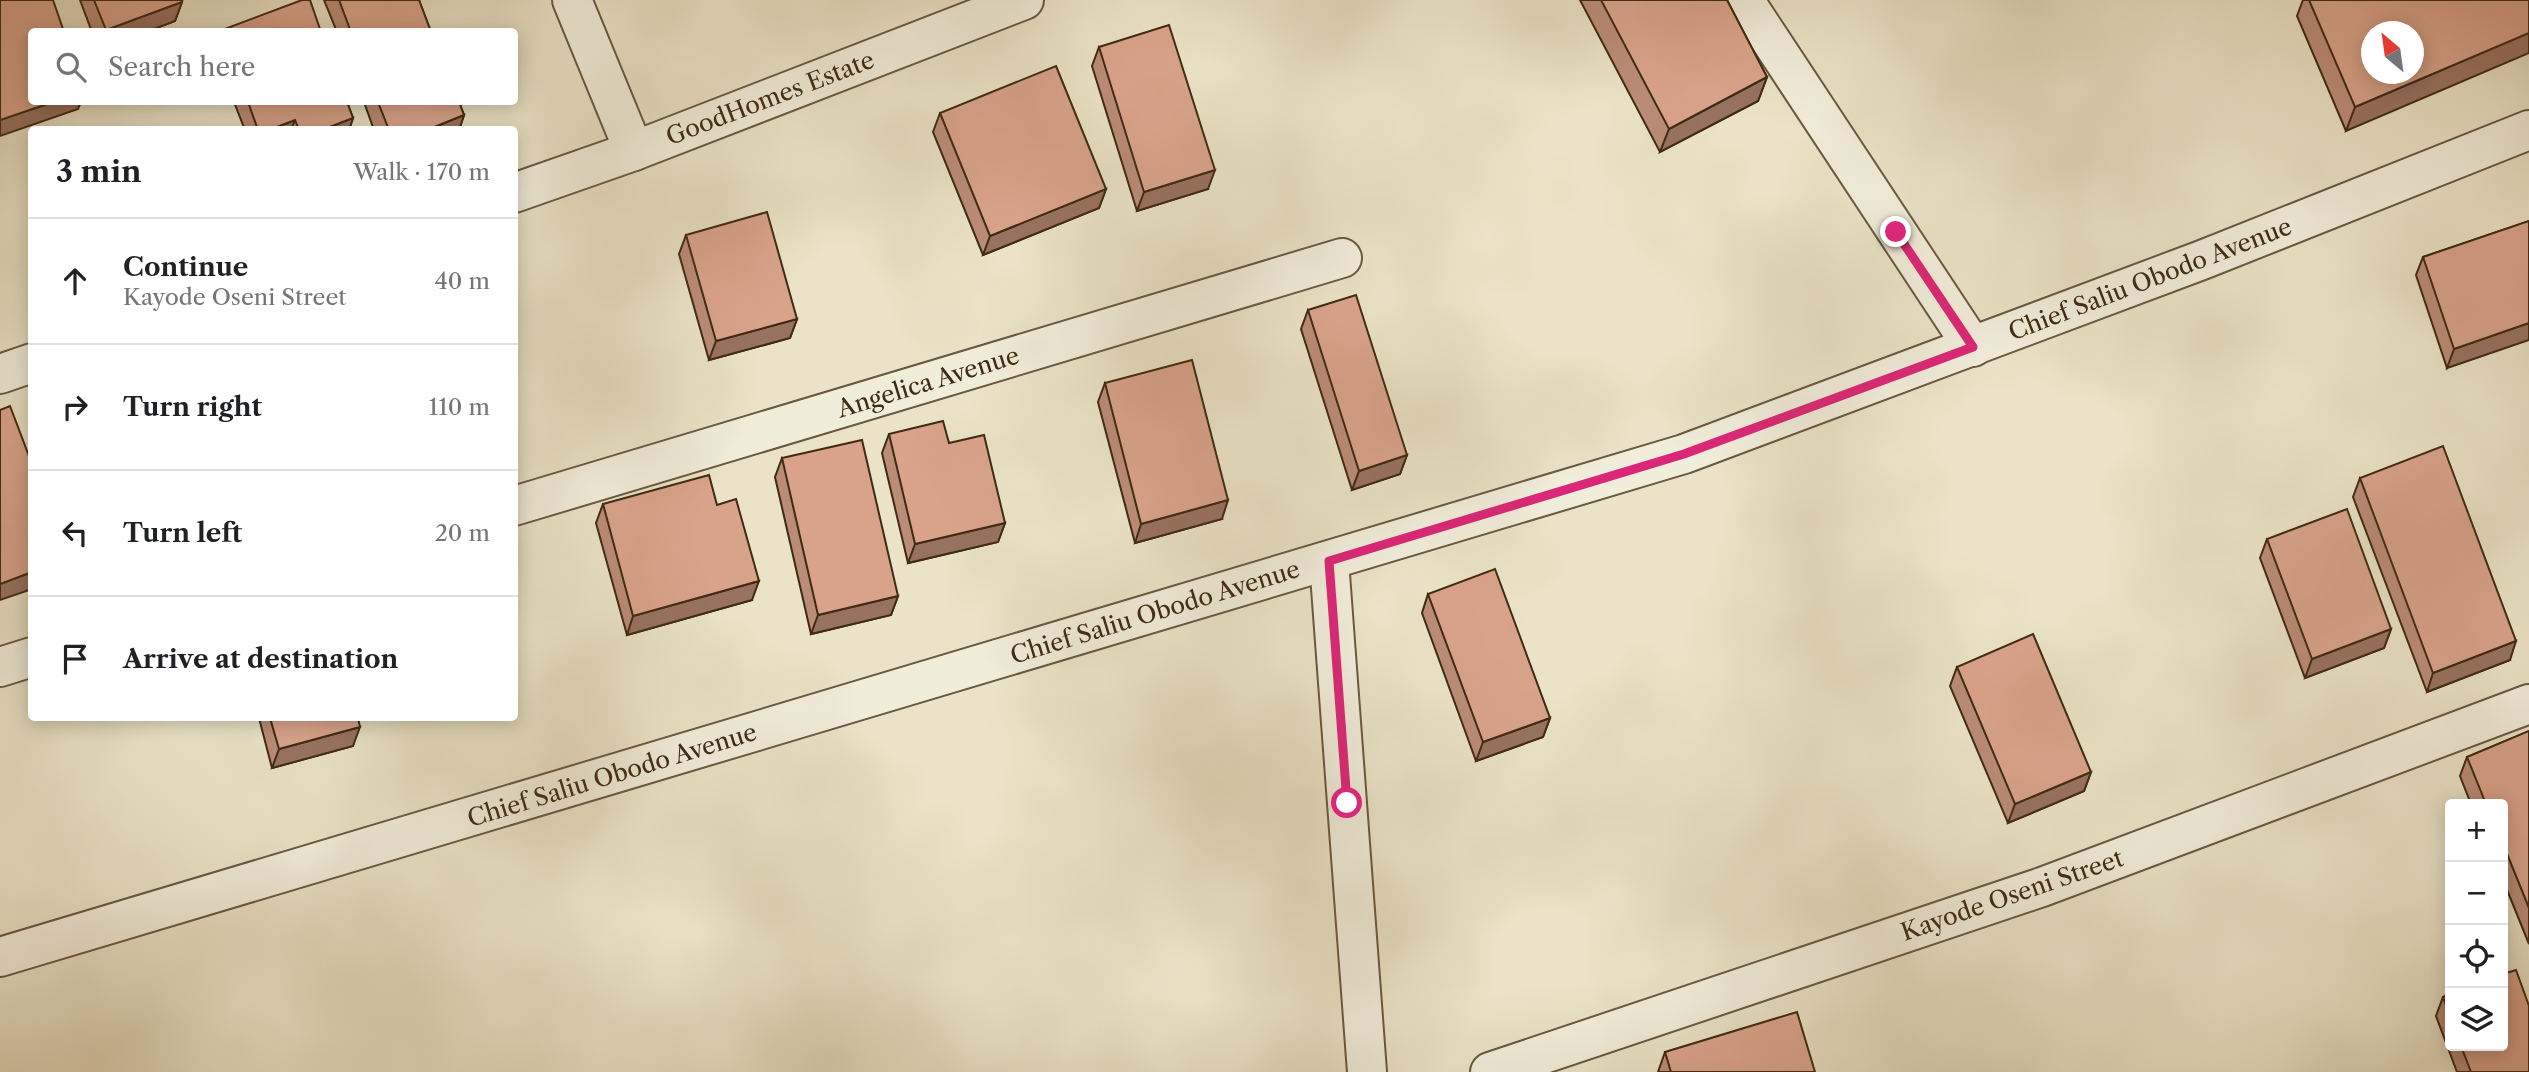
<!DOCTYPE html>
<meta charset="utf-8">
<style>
:root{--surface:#fff;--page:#f2f2f2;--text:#202124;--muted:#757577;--line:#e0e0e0}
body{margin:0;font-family:"Libre Caslon Text",serif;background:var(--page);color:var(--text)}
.controls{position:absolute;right:21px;bottom:21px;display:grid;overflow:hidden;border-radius:7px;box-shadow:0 4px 18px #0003}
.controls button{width:63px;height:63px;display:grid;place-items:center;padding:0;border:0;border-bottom:2px solid var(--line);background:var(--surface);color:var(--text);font:35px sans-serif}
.compass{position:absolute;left:2361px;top:21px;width:63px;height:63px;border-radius:50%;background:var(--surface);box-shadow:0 4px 18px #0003;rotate:331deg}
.stop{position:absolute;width:21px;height:21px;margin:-16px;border:5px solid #db2777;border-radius:50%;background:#fff}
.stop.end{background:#db2777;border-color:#fff;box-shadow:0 2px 7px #0008}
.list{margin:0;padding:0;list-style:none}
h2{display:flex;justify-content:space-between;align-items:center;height:91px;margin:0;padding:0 28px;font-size:30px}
h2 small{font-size:23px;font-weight:400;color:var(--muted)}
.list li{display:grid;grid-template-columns:46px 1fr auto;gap:21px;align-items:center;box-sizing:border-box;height:126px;padding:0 28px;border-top:2px solid var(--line)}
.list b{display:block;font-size:26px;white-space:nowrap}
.list p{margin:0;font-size:23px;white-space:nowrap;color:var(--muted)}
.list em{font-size:23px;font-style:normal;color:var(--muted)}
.icon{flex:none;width:38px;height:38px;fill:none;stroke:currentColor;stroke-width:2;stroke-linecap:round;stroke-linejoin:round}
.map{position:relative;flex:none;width:2529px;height:1072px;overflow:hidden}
.search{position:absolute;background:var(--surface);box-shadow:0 4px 18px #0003;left:28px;top:28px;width:490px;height:77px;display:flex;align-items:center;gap:18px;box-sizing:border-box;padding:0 24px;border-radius:7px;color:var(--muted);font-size:26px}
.panel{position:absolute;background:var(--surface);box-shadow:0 4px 18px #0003;left:28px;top:126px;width:490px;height:595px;border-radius:7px}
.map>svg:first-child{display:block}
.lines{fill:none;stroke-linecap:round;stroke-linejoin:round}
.minor-casing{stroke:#6a5840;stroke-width:42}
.minor{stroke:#f1eddb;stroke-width:38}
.wall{fill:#bb8c78;stroke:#3f2a13;stroke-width:2}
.shaded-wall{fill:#987261;stroke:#3f2a13;stroke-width:2}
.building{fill:#d9a38b;stroke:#3f2a13;stroke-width:2;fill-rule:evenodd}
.route{stroke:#db2777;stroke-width:9}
.labels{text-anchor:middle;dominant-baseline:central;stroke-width:5;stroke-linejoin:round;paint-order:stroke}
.street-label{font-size:24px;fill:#3f2a13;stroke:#f1eddb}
</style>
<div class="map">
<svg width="2529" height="1072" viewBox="0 0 2529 1072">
<rect width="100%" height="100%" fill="#eae3c7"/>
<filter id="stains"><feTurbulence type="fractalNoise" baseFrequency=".00286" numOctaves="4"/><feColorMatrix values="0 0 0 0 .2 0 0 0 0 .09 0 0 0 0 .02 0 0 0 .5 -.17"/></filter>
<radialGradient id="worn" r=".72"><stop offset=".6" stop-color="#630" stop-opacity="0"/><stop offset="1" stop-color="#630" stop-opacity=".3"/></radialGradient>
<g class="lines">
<defs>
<g id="minor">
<path d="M572 0 634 151"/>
<path d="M1744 0 1973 347"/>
<path d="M514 193 634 151 1024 0"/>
<path d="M0 374 32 363"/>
<path d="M514 506 1342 258"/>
<path d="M1329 561 1367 1072"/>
<path d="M0 667 32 657"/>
<path d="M0 957 1684 454 2202 260 2529 130"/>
<path d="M1490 1072 2042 887 2529 704"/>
</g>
</defs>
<!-- minor casing -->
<use href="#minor" class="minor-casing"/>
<!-- minor -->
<use href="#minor" class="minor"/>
</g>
<!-- wall -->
<g class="wall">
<path d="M80 0H182V2L175 21 146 32H92Z"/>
<path d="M324 0H419L431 32H337Z"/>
<path d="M1580 0H1727L1767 77 1758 101 1660 152Z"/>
<path d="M2303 0H2529L2346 131 2297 16Z"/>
<path d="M1099 47 1208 189 1137 211 1092 66Z"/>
<path d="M234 102H347L353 118 349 130H245Z"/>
<path d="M364 102H459L464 115 459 130H374Z"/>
<path d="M940 113 1106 189 1099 208 983 255 933 132Z"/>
<path d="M2529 221 2447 368 2416 275 2423 257Z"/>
<path d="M686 235 797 319 790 338 709 360 679 254Z"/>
<path d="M1308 310 1407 455 1400 474 1352 490 1301 329Z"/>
<path d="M1105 383 1222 519 1135 543 1098 402Z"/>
<path d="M889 434 949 443 1005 523 998 542 908 563 882 453Z"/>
<path d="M782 458 898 596 891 615 811 634 775 477Z"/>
<path d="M2360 478 2510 660 2427 692 2353 497Z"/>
<path d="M603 504 717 505 752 600 627 635 596 523Z"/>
<path d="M2267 539 2391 629 2384 648 2305 678 2260 558Z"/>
<path d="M1428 594 1550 718 1543 737 1476 761 1422 613Z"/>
<path d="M1957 667 2091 772 2084 791 2008 823 1950 686Z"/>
<path d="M259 718H358L353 746 272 768Z"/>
<path d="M2529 731V944L2503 880V804H2471L2460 776 2467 757Z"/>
<path d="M2450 994V1046H2503L2529 1072H2457L2436 1016 2443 997Z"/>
<path d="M1665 1052 1815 1072H1658Z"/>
</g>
<!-- shaded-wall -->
<g class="shaded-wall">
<path d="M182 2 175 21 146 32H105L106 30Z"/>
<path d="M2529 33V53L2346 131 2355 107Z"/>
<path d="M1767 77 1758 101 1660 152 1669 129Z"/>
<path d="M53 102H81L78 109 0 136V120Z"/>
<path d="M464 115 459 130H427Z"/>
<path d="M353 118 349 130H322Z"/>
<path d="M295 120 291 130H269Z"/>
<path d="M1215 170 1208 189 1137 211 1144 192Z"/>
<path d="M1106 189 1099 208 983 255 990 236Z"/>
<path d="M797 319 790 338 709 360 716 341Z"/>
<path d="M2529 323V340L2447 368 2454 349Z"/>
<path d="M1407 455 1400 474 1352 490 1359 471Z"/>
<path d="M1228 500 1222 519 1135 543 1141 524Z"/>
<path d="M1005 523 998 542 908 563 915 544Z"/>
<path d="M32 572V589L0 600V584Z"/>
<path d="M759 581 752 600 627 635 633 616Z"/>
<path d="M898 596 891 615 811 634 818 615Z"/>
<path d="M2391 629 2384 648 2305 678 2312 659Z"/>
<path d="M2516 641 2510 660 2427 692 2433 673Z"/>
<path d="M1550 718 1543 737 1476 761 1483 742Z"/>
<path d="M360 727 353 746 272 768 279 749Z"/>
<path d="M2091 772 2084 791 2008 823 2015 804Z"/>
</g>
<!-- building -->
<g class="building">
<path d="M0 0H53L64 32H32V102H53L0 120Z"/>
<path d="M94 0H182V2L106 30Z"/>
<path d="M302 0H310L321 32H223L222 30Z"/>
<path d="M339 0H419L431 32H351Z"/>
<path d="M1601 0H1727L1767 77 1669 129Z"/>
<path d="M2309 0H2529V33L2355 107ZM2371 32H2413V74H2371Z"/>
<path d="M1169 25 1215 170 1144 192 1099 47Z"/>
<path d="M1056 66 1106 189 990 236 940 113Z"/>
<path d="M248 102H347L353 118 322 130H299L295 120 269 130H258Z"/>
<path d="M378 102H459L464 115 427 130H389Z"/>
<path d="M767 212 797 319 716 341 686 235Z"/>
<path d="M2529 221V323L2454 349 2423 257Z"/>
<path d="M1356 295 1407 455 1359 471 1308 310Z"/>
<path d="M1192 360 1228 500 1141 524 1105 383Z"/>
<path d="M10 406 32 464V572L0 584V410Z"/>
<path d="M943 421 949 443 984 435 1005 523 915 544 889 434Z"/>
<path d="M862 440 898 596 818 615 782 458Z"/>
<path d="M2443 446 2516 641 2433 673 2360 478Z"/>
<path d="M709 475 717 505 736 499 759 581 633 616 603 504Z"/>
<path d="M2347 509 2391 629 2312 659 2267 539Z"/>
<path d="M1495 569 1550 718 1483 742 1428 594Z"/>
<path d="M2033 634 2091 772 2015 804 1957 667Z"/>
<path d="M270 718H358L360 727 279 749Z"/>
<path d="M2529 731V908L2503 844V804H2486L2467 757Z"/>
<path d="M2516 970 2529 1006V1072H2471L2461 1046H2503V974Z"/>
<path d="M2450 994V1016L2443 997Z"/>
<path d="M1797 1012 1815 1072H1671L1665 1052Z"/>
</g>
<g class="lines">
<!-- route -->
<path class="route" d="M1347 803 1329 561 1684 454 1973 347 1896 232"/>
</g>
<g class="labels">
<!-- street labels -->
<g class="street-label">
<text transform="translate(770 98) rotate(-21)">GoodHomes Estate</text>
<text transform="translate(2150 279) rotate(-21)">Chief Saliu Obodo Avenue</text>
<text transform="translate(928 382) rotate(-17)">Angelica Avenue</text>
<text transform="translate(1155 612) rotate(-17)">Chief Saliu Obodo Avenue</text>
<text transform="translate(612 775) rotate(-17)">Chief Saliu Obodo Avenue</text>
<text transform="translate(2012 895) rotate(-19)">Kayode Oseni Street</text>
</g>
</g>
<rect width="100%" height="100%" filter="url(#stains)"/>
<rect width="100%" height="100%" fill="url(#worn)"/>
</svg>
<div class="controls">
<button>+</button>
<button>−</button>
<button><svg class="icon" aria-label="locate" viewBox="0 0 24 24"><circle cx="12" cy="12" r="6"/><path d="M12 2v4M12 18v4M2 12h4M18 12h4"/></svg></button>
<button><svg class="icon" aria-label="layers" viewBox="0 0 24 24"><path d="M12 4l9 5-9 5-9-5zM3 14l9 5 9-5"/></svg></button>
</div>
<svg class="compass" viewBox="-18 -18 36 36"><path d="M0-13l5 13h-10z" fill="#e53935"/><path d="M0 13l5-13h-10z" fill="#757577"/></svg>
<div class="stop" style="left:1347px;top:803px"></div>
<div class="stop end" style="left:1896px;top:232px"></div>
<div class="search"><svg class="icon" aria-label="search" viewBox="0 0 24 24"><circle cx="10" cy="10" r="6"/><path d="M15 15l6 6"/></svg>Search here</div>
<section class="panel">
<h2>3 min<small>Walk · 170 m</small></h2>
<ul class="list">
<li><svg class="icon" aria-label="ahead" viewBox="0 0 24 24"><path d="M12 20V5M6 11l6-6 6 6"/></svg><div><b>Continue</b><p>Kayode Oseni Street</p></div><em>40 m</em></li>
<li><svg class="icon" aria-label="right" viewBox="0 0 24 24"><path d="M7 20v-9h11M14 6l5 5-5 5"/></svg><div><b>Turn right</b></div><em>110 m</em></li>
<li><svg class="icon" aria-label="left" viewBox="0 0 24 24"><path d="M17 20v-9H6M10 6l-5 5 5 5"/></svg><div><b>Turn left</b></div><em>20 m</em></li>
<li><svg class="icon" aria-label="arrive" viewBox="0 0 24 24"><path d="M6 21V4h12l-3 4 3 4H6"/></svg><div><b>Arrive at destination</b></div></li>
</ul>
</section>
</div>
